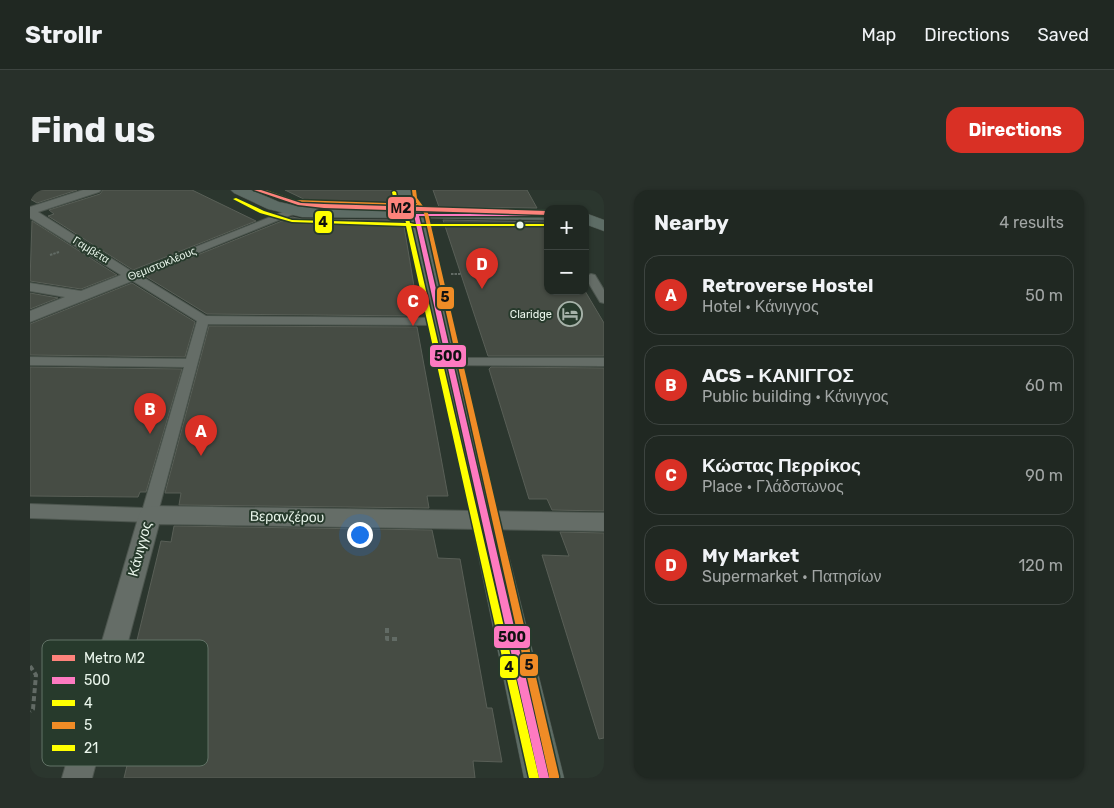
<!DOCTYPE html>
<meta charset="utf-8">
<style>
:root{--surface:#202822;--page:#28302a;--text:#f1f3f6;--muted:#a2a6a5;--line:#3d4440;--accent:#d93025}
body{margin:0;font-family:Rubik,sans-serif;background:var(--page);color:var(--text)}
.controls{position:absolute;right:15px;top:15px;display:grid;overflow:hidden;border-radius:10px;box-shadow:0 1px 4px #0004}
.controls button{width:45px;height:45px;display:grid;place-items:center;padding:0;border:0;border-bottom:1px solid var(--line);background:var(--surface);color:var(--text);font:25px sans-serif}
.you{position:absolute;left:329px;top:344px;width:18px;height:18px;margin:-12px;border:4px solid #fff;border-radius:50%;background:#1a73e8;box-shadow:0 0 0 8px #1a73e833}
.badge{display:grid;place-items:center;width:32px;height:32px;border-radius:50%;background:var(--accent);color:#fff;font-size:16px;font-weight:700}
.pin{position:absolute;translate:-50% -41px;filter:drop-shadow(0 1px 2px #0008)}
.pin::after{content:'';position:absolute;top:26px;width:18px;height:15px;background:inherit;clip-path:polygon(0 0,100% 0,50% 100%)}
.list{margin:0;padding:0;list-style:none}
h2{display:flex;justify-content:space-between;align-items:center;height:65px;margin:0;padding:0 20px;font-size:21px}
h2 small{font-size:16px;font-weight:400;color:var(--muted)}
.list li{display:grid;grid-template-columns:32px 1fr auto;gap:15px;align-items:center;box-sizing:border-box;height:80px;margin:0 10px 10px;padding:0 10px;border:1px solid var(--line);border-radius:15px}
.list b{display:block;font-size:19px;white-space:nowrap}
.list p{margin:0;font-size:16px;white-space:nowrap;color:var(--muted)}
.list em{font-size:16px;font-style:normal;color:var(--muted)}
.map{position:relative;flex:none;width:574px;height:588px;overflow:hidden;border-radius:15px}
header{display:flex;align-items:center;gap:30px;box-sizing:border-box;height:70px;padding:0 25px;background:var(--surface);border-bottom:1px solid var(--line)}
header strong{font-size:24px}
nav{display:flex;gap:28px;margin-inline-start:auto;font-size:18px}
.intro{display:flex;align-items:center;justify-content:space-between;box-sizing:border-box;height:120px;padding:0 30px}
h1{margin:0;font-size:35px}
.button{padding:12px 22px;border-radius:15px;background:var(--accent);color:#fff;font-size:18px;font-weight:700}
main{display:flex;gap:30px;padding:0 30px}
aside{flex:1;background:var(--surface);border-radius:15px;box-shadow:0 1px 4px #0004}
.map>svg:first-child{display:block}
.building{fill:#464c44;stroke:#595f57}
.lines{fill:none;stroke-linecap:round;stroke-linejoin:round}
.pedestrian-casing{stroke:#4c554e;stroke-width:2}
.minor-casing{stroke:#4c554e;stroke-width:2}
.primary-casing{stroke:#4c554e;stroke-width:1}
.path-far1{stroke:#626b65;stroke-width:2;stroke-dasharray:2.5 1;stroke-linecap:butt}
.path{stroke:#626b65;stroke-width:4;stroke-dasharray:5 3;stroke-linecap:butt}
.pedestrian{fill:#656d67;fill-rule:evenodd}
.minor{fill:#656d67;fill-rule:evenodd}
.primary{fill:#5d6c65;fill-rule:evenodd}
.bus-1-casing{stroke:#273a2c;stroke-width:3}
.bus-2-casing{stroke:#273a2c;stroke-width:3}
.bus-3-casing{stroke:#273a2c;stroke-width:3}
.bus-4-casing{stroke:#273a2c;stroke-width:3}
.bus-1{fill:#fe7ac1;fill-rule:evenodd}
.bus-2{fill:#ff0;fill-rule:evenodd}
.bus-3{fill:#f08c26;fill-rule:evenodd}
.bus-4{fill:#ff0;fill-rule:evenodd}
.metro-1-casing{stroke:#273a2c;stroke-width:3}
.metro-1{fill:#fd837b;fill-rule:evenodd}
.bus-dot{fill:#eaf6ec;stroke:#273a2c;stroke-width:2}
.labels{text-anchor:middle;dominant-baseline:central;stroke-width:4;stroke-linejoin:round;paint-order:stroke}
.far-street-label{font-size:11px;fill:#eaf6ec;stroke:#273a2c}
.far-poi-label{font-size:11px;fill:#eaf6ec;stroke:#273a2c;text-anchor:end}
.street-label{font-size:14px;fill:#eaf6ec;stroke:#273a2c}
.key{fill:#273a2c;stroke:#627266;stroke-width:1}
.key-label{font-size:14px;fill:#eaf6ec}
.line-badge{stroke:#273a2c;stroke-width:2}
.pale-badge-label{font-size:14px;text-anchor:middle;font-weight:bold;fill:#111}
</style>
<header>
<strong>Strollr</strong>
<nav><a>Map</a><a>Directions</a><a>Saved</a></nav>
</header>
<div class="intro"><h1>Find us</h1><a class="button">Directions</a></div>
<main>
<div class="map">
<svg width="574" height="588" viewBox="0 0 574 588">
<rect width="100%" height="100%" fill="#2b362e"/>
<!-- building -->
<g class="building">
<path d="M0 0H47L7 13 0 9Z"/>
<path d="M73 0H162L226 31 103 80 18 26 24 24 19 20 70 4Z"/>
<path d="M255 0H364L369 16 286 15Z"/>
<path d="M403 0H497L507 18 409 17Z"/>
<path d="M262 27 272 29 373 30 389 126 177 124 115 86Z"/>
<path d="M413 30 515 32 518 36V101H555L574 133V166H458Z"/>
<path d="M2 31 87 85 51 99 0 91Z"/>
<path d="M102 93 165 132 155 167 0 165V134Z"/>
<path d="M0 103 28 108 0 119Z"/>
<path d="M179 136 387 137 418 306H397L399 318 149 315 151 303H135Z"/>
<path d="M0 177 152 179 116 302H110L108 307 0 306Z"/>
<path d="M461 177 574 178V321L522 320 517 309H499L459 179Z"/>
<path d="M144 336 402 340 408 368 430 369 457 518H462L472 572 443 571 445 588H94L100 563 80 562 131 351 141 352Z"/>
<path d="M530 342 574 343V548L569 549 512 365 539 366Z"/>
</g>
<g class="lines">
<defs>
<g id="pedestrian">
<path d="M263 18 268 21 266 23 111 86 176 126 410 128 414 129 416 132 414 135 178 134 126 330 120 332 0 328V314L113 318 154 177 0 175V167L156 169 167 131 98 88V84Z"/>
<path d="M561 84 565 85 574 100V113L570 112 555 87Z"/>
<path d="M420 168H574V176L415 175 413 172 415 169Z"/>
</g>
<g id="minor">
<path d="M53 0H71L69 2 8 22 109 86 107 89 0 132V121L35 107 0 101V93L51 101 91 85 0 28V17Z"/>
<path d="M120 316 574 323V341L129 334 62 588H32L109 325 112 319Z"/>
</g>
<g id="primary">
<path d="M201 0H221L249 12 272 17 373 18 368 12 366 0H382L384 11 389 19 518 20V30L395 28 534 588H494L379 28 272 27 238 19 204 3Z"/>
<path d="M555 23 574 30V41L555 34Z"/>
</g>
</defs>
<!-- pedestrian casing -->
<use href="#pedestrian" class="pedestrian-casing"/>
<!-- minor casing -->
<use href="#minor" class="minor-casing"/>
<!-- primary casing -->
<use href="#primary" class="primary-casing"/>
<!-- path-far1 -->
<g class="path-far1">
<path d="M20 65 29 62"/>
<path d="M421 84H431"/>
</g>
<!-- path -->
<g class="path">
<path d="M357 438V449H369"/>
<path d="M0 476 6 485 3 519 0 521"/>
</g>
<!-- pedestrian -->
<use href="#pedestrian" class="pedestrian"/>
<!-- minor -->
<use href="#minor" class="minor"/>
<!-- primary -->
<use href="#primary" class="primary"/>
<defs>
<path id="bus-1" d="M386 24H518V26H389L519 588H509L384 25Z"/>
<path id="bus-2" d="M364 1 366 2 369 16 379 29 380 33 388 35 386 36H381L509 588H499L376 36 262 32 230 23 203 9 206 8 234 21 262 30 376 33 375 29 365 16 362 2Z"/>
<path id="bus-3" d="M230 0H236L265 10 387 14 383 8 382 0H386L387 8 398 23 529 586V588H519V586L394 23 388 15 386 16 265 12Z"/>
<rect id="bus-4" x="384" y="34" width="134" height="2"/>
</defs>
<!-- bus-1 casing -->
<use href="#bus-1" class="bus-1-casing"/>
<!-- bus-2 casing -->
<use href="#bus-2" class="bus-2-casing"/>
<!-- bus-3 casing -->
<use href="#bus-3" class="bus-3-casing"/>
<!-- bus-4 casing -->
<use href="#bus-4" class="bus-4-casing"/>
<!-- bus-1 -->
<use href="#bus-1" class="bus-1"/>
<!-- bus-2 -->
<use href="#bus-2" class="bus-2"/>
<!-- bus-3 -->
<use href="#bus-3" class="bus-3"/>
<!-- bus-4 -->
<use href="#bus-4" class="bus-4"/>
<defs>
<path id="metro-1" d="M224 0H231L271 13 294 14 518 21V25L294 18 268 15Z"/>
</defs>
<!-- metro-1 casing -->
<use href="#metro-1" class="metro-1-casing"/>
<!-- metro-1 -->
<use href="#metro-1" class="metro-1"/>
</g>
<!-- icons -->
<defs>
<symbol id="hotel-ring" viewBox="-11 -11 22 22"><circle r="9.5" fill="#273a2c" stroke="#a7b3aa" stroke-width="1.5"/><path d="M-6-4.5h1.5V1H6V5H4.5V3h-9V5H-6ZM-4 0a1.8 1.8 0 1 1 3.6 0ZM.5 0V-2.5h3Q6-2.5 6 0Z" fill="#a7b3aa"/></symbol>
</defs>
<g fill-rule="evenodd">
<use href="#hotel-ring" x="526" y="110" width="28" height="28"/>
</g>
<!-- markers -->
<circle class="bus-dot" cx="490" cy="35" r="4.5"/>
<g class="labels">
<!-- far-street labels -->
<g class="far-street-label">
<text transform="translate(61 60) rotate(32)">Γαμβέτα</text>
<text transform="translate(132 74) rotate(-22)">Θεμιστοκλέους</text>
</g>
<!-- far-poi labels -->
<g class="far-poi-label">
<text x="522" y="124">Claridge</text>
</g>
<!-- street labels -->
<g class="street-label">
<text transform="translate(257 327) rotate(1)">Βερανζέρου</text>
<text transform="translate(110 359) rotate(-75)">Κάνιγγος</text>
</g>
</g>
<!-- legend -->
<rect x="12" y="450" width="166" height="126" rx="8" class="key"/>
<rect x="22" y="465" width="23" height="6" fill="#fd837b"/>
<rect x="22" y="487" width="23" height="7" fill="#fe7ac1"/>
<rect x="22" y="510" width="23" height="6" fill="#ff0"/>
<rect x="22" y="532" width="23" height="7" fill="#f08c26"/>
<rect x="22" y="555" width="23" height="6" fill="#ff0"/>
<g class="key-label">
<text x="54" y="473">Metro Μ2</text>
<text x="54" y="495">500</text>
<text x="54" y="518">4</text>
<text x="54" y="540">5</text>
<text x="54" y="563">21</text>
</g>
<g class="line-badge">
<rect x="357" y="6" width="28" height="24" rx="5" fill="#fd837b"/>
<rect x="284" y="20" width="19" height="24" rx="5" fill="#ff0"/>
<rect x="406" y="96" width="19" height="24" rx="5" fill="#f08c26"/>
<rect x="399" y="154" width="38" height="24" rx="5" fill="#fe7ac1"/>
<rect x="463" y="435" width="38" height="24" rx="5" fill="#fe7ac1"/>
<rect x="489" y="463" width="20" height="24" rx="5" fill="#f08c26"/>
<rect x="469" y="465" width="20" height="24" rx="5" fill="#ff0"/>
</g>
<g class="pale-badge-label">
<text x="371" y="23">Μ2</text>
<text x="293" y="37">4</text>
<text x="415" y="112">5</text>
<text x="418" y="171">500</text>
<text x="482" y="452">500</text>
<text x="499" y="480">5</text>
<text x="479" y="482">4</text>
</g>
</svg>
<div class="controls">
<button>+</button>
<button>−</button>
</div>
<div class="you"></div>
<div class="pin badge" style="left:171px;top:266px">A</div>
<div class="pin badge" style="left:120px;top:244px">B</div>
<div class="pin badge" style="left:383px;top:136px">C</div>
<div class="pin badge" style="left:452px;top:99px">D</div>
</div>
<aside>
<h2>Nearby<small>4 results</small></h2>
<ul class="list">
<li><span class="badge">A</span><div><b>Retroverse Hostel</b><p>Hotel · Κάνιγγος</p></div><em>50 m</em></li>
<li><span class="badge">B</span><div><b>ACS - ΚΑΝΙΓΓΟΣ</b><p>Public building · Κάνιγγος</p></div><em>60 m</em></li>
<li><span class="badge">C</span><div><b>Κώστας Περρίκος</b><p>Place · Γλάδστωνος</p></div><em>90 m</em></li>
<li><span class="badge">D</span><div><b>My Market</b><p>Supermarket · Πατησίων</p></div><em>120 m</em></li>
</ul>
</aside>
</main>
